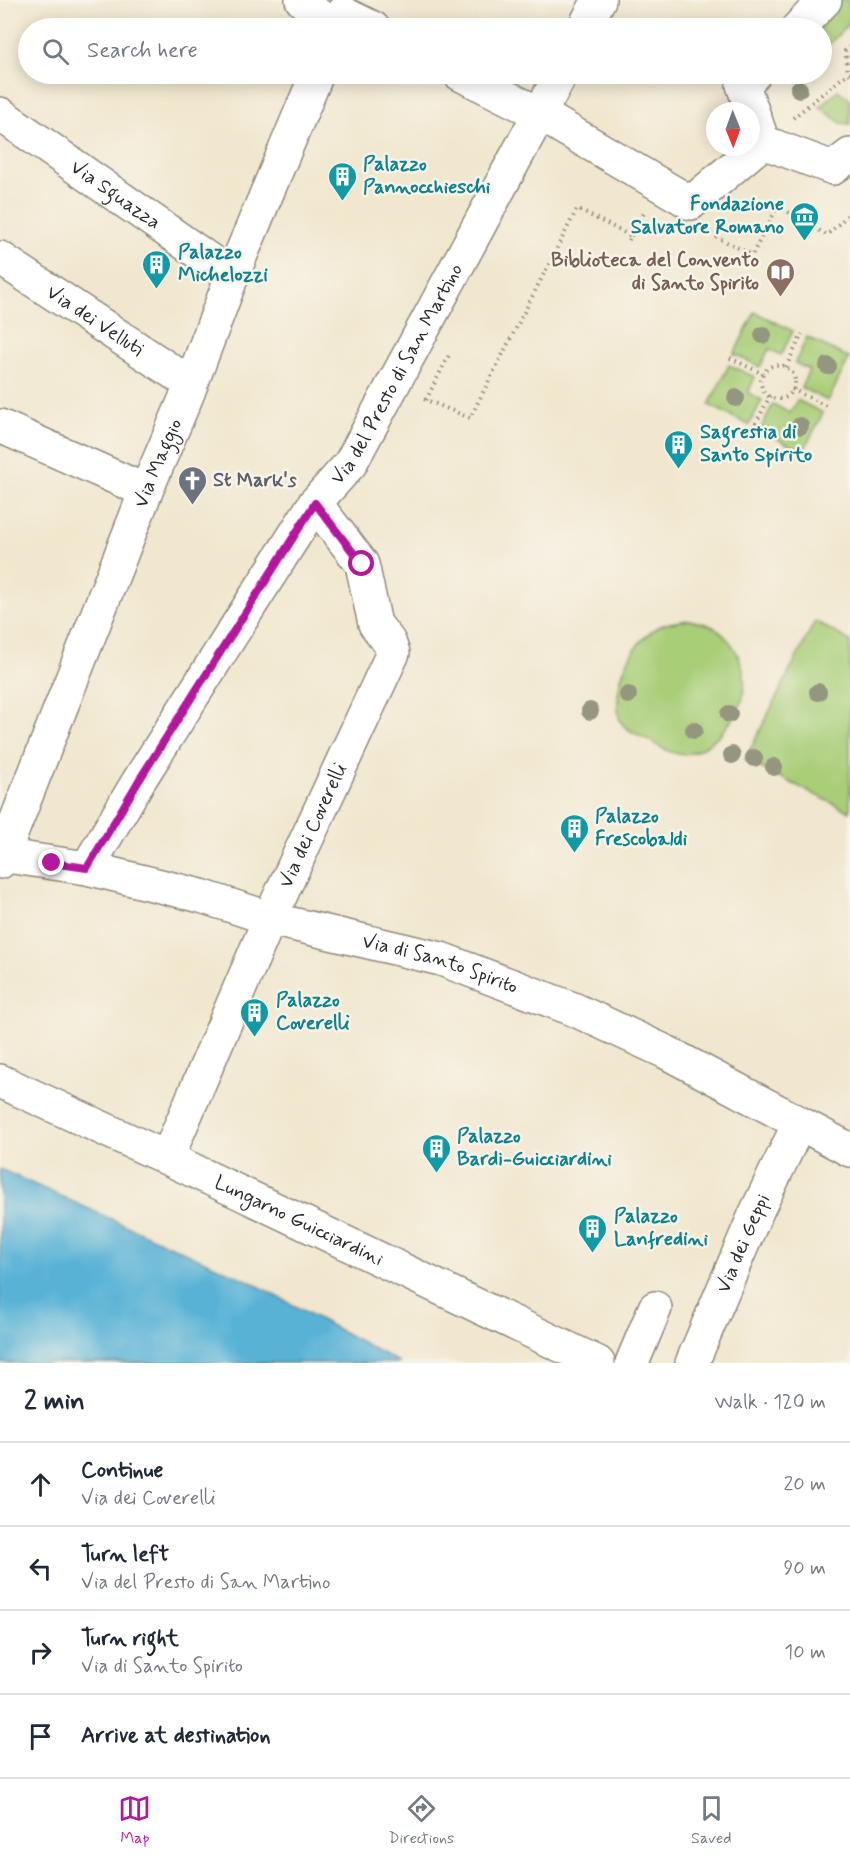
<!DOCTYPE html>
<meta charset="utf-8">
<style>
:root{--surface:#fff;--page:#f6f6f7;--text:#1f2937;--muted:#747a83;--line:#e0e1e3;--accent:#b5179e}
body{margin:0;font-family:Mynerve,sans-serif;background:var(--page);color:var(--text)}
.compass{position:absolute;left:706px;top:102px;width:54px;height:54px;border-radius:50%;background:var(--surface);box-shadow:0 3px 15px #0003;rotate:179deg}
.stop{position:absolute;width:18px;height:18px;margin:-14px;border:4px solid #b5179e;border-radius:50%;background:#fff}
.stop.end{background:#b5179e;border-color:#fff;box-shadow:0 2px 6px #0008}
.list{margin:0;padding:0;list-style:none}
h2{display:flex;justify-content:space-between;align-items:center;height:78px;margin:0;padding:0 24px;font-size:26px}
h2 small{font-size:20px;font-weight:400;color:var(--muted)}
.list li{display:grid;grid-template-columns:39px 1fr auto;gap:18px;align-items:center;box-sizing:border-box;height:84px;padding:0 24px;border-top:2px solid var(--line)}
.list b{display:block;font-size:22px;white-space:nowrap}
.list p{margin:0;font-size:20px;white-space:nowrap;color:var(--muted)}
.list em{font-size:20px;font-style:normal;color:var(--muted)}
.icon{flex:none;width:33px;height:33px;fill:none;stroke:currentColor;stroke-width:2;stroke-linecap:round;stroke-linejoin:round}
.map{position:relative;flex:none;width:850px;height:1363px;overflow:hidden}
.search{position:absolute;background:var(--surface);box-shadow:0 3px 15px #0003;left:18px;right:18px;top:18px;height:66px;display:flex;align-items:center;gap:15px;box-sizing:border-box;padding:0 21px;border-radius:33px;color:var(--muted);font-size:22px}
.sheet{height:414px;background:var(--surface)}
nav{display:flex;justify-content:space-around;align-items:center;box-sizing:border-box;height:84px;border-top:2px solid var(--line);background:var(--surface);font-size:16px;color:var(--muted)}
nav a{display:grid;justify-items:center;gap:3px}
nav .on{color:var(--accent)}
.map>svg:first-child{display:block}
.green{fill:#a9ce78;stroke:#6a7c52;stroke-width:1.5}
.water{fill:#59b2d6;stroke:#426e80;stroke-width:1.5}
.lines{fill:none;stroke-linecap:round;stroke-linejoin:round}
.minor-casing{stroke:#8e897c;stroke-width:36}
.path{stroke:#8e897c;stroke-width:4;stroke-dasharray:1.5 4.5;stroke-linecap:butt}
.minor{stroke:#fff;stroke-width:33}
.tree{fill:#95967f}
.route{stroke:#b5179e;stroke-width:8}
.labels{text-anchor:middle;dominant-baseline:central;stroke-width:5;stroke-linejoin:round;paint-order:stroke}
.culture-label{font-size:20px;font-weight:bold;fill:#0d838f;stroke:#f7f3e8;text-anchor:start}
.street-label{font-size:20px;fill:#2b2b2b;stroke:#f7f3e8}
.education-label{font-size:20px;font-weight:bold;fill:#785e54;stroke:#f7f3e8;text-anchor:end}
.worship-label{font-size:20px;font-weight:bold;fill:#5b616d;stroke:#f7f3e8;text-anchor:start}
</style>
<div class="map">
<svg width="850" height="1363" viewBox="0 0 850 1363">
<rect width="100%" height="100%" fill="#f7f3e8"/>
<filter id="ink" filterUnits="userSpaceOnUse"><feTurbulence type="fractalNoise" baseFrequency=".0167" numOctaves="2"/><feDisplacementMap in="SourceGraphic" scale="12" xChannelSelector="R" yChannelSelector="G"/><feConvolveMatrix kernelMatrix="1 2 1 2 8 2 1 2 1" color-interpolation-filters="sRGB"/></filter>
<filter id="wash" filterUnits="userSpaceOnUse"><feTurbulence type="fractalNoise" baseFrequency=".008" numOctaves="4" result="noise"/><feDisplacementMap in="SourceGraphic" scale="24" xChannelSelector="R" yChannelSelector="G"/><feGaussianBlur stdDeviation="1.35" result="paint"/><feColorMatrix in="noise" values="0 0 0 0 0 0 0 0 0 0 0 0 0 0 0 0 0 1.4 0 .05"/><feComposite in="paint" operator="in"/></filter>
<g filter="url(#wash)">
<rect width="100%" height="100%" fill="#f1e7ce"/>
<!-- green -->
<g class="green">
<path d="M837 0H850V22L822 52V28H808Z"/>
<path d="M838 90 850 99V124L841 123 820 107Z"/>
<path d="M755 312 793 331 781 355 769 349 760 367 734 354Z"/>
<path d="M807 337 849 358 828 401 801 388 809 370 795 363Z"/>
<path d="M729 365 755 377 748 393 762 400 749 425 709 405Z"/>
<path d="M797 400 823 413 803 452 760 430 773 404 790 413Z"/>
<path d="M689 620C698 622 708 623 715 628 744 649 754 687 734 717 724 732 701 756 680 754 668 753 657 745 647 739 639 735 625 730 621 722 618 718 618 709 618 704 617 675 632 643 658 627 667 622 679 621 689 620Z"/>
<path d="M815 621 850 641V812L745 760Z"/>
</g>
<!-- water -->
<path class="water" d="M0 1169 247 1280 400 1363H0Z"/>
</g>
<g filter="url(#ink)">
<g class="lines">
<defs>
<g id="minor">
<path d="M302 0 331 28"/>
<path d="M342 13 373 28"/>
<path d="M584 28 599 0"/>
<path d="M798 28 825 0"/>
<path d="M460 74 540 114 691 203 763 142"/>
<path d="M754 74 743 85 763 142 833 168 850 155"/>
<path id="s1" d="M0 114 232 276"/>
<path id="s2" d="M0 258 191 384"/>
<path d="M0 426 146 491"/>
<path id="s3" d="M0 855 87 868 201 896 275 920 441 959 573 1009 666 1052 850 1150"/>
<path id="s4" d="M0 862 146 491 187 395 232 276 317 74"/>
<path id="s5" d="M87 868 138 782 315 503 350 464 561 74"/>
<path id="s6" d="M0 1081 167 1158 598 1363"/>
<path id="s7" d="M167 1158 270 918 393 653 389 642 375 624 362 564 315 503"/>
<path d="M632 1363 655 1308"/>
<path id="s8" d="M692 1363 755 1215 799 1124"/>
</g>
</defs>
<!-- minor casing -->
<use href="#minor" class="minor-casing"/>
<!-- path -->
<g class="path">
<path d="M850 46 845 51 848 73 850 74"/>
<path d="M793 118 848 73"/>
<path d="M705 231 752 255 778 206 827 235 850 213"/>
<path d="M631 236 644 213"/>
<path d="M730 358 763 374"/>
<circle cx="778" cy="382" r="17"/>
<path d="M786 367 802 334"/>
<path d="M792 389 828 407"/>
<path d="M424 399 470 418 577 209 631 236 627 243"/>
<path d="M426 400 449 355"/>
<path d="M753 429 770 396"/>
</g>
<!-- minor -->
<use href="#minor" class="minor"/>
</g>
<!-- trees -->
<g class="tree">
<circle cx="799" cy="89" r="9"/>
<circle cx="763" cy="335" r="9"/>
<circle cx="828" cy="366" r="9"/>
<circle cx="736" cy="398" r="9"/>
<circle cx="800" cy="426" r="9"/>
<circle cx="818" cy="692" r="9"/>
<circle cx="628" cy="695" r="9"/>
<circle cx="590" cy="711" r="9"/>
<circle cx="729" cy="714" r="9"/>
<circle cx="694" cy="730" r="9"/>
<circle cx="732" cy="755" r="9"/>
<circle cx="754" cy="758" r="9"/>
<circle cx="774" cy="767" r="9"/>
</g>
</g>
<g class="lines" filter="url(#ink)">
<!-- route -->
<path class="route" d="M52 863 87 868 138 782 315 503 362 564"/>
</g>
<!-- icons -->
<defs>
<symbol id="building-pin" viewBox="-11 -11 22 30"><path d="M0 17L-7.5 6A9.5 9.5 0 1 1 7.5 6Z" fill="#0f9aa8" stroke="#f7f3e8"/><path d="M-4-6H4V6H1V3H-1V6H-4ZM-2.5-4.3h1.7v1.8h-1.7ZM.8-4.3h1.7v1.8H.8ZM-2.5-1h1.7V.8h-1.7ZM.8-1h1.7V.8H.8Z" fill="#fff"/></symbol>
<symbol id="museum-pin" viewBox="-11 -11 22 30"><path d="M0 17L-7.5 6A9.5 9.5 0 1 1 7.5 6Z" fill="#0f9aa8" stroke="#f7f3e8"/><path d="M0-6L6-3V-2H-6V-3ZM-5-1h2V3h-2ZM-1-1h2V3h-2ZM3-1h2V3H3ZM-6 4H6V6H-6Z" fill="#fff"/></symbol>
<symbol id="library-pin" viewBox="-11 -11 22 30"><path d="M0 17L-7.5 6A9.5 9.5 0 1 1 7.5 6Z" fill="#8d6e63" stroke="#f7f3e8"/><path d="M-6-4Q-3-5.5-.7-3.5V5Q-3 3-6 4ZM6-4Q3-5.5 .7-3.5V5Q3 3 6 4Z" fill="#fff"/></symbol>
<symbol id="church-pin" viewBox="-11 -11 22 30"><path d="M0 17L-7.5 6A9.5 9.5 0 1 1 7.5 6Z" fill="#6b7280" stroke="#f7f3e8"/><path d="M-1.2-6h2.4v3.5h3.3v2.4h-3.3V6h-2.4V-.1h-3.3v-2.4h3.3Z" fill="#fff"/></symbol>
</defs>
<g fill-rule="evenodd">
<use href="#building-pin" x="326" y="160" width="33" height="45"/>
<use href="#museum-pin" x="788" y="200" width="33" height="45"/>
<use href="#building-pin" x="140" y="248" width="33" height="45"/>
<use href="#library-pin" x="764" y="256" width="33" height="45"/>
<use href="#building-pin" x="662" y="428" width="33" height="45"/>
<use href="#church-pin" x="176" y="464" width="33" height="45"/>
<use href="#building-pin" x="558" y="812" width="33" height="45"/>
<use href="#building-pin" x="238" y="996" width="33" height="45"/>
<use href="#building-pin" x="420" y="1132" width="33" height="45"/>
<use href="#building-pin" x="576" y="1212" width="33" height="45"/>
</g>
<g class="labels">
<!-- culture labels -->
<g class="culture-label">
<text x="363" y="164">Palazzo<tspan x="363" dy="23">Pannocchieschi</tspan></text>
<text x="784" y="204" text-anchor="end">Fondazione<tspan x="784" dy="23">Salvatore Romano</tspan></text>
<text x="178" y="252">Palazzo<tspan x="178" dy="23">Michelozzi</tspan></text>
<text x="700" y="432">Sagrestia di<tspan x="700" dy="23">Santo Spirito</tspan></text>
<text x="595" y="816">Palazzo<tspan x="595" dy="23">Frescobaldi</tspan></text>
<text x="276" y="1000">Palazzo<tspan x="276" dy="23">Coverelli</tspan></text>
<text x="457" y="1136">Palazzo<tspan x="457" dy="23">Bardi-Guicciardini</tspan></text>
<text x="614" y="1216">Palazzo<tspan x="614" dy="23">Lanfredini</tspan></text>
</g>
<!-- street labels -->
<g class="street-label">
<text stroke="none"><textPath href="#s1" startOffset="141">Via Sguazza</textPath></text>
<text stroke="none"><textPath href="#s2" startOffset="114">Via dei Velluti</textPath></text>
<text stroke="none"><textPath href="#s5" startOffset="584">Via del Presto di San Martino</textPath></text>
<text stroke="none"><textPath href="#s4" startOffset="429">Via Maggio</textPath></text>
<text stroke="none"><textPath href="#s7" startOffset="363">Via dei Coverelli</textPath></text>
<text stroke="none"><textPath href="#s3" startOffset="454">Via di Santo Spirito</textPath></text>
<text stroke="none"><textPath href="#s6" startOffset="330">Lungarno Guicciardini</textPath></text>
<text stroke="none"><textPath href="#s8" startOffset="130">Via dei Geppi</textPath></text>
</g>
<!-- education labels -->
<g class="education-label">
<text x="759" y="260">Biblioteca del Convento<tspan x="759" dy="23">di Santo Spirito</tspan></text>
</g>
<!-- worship labels -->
<g class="worship-label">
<text x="213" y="480">St Mark's</text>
</g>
</g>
</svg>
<svg class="compass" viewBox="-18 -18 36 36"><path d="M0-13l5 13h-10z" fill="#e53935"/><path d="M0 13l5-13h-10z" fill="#747a83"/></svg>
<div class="stop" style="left:362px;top:564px"></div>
<div class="stop end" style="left:52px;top:863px"></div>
<div class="search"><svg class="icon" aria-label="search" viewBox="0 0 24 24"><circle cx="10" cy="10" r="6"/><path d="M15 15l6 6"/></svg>Search here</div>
</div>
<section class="sheet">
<h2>2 min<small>Walk · 120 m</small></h2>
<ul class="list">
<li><svg class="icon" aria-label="ahead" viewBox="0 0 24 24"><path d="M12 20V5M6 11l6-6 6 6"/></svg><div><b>Continue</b><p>Via dei Coverelli</p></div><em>20 m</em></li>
<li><svg class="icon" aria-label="left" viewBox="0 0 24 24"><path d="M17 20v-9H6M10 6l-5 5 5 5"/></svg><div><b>Turn left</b><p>Via del Presto di San Martino</p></div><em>90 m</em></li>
<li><svg class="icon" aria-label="right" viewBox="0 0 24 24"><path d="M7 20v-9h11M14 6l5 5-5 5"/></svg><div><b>Turn right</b><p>Via di Santo Spirito</p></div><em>10 m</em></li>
<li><svg class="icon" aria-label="arrive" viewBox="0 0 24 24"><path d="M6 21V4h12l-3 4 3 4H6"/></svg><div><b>Arrive at destination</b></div></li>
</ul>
</section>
<nav>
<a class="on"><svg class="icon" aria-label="map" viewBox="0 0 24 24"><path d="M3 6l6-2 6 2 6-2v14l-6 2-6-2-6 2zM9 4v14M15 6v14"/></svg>Map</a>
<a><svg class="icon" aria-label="directions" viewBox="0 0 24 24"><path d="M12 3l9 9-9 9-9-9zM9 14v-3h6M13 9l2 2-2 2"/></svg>Directions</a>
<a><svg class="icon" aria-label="saved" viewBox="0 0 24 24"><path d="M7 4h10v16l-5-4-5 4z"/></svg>Saved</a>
</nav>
